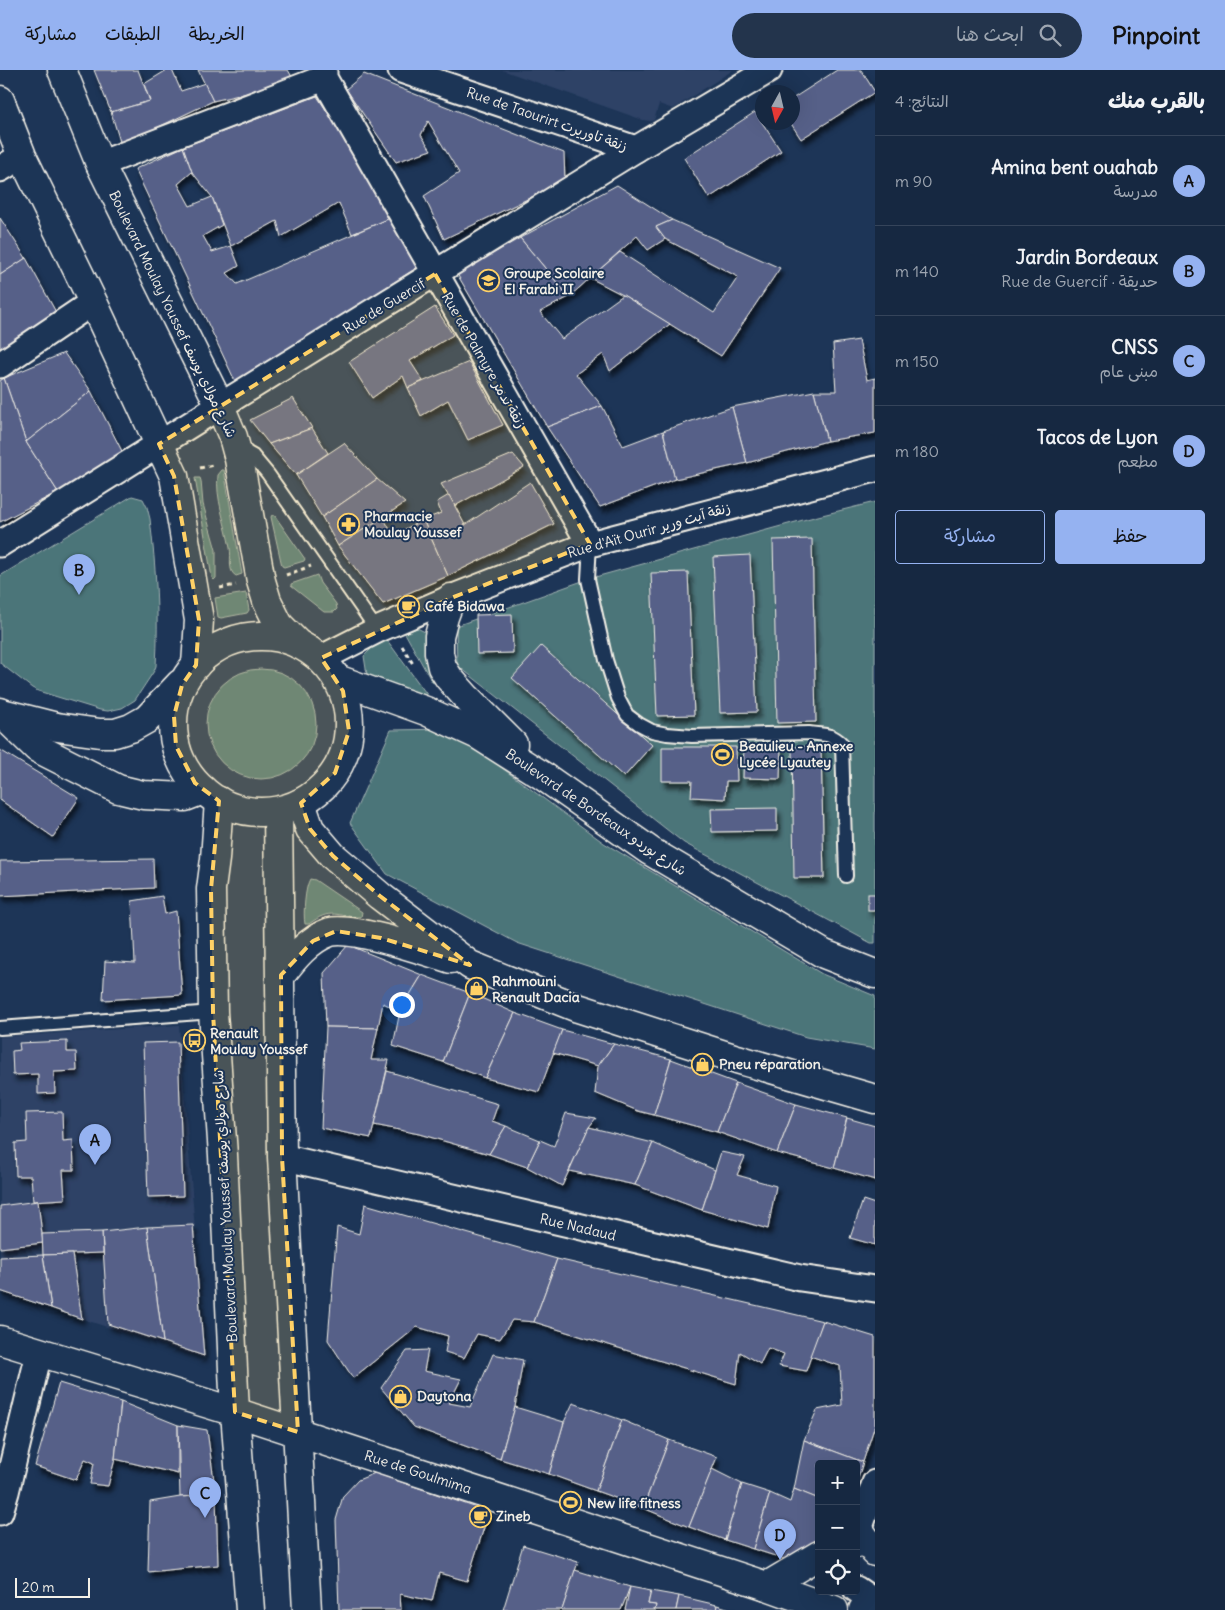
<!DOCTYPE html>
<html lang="ar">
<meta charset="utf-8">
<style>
:root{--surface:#162841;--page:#23344c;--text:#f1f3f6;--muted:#9ea6b1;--line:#35445a;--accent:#95b2f1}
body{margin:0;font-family:Delius,"Playpen Sans Arabic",sans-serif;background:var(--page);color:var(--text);direction:rtl}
.controls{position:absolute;right:15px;bottom:15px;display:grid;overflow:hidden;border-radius:5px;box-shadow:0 5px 20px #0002}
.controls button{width:45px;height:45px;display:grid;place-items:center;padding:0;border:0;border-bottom:1px solid var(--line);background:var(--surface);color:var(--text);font:25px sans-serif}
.compass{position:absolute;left:755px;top:15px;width:45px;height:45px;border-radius:50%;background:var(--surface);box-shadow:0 5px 20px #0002;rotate:188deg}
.scale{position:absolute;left:15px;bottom:12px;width:75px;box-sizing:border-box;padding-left:5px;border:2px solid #f4f1e8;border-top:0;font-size:14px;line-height:18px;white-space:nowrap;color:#f4f1e8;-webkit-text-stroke:4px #1d3557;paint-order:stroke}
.you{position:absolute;left:401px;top:934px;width:18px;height:18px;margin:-12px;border:4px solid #fff;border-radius:50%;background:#1a73e8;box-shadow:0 0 0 8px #1a73e833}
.badge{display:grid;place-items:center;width:32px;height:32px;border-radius:50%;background:var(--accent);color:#111;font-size:16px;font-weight:700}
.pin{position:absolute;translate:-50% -41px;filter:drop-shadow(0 1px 2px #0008)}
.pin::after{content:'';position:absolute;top:26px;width:18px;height:15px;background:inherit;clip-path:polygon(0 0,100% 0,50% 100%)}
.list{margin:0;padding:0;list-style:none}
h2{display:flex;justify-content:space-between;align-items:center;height:65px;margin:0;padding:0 20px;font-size:21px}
h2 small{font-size:16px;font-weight:400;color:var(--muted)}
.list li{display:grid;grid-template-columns:32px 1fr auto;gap:15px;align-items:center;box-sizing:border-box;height:90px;padding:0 20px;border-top:1px solid var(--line)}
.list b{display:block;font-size:19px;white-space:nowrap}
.list p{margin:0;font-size:16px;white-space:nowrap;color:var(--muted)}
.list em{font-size:16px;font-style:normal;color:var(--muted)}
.actions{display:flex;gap:10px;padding:15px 20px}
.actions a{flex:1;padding:11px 0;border:1px solid var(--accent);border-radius:5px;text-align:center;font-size:18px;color:var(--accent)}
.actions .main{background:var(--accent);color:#111}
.icon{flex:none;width:28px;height:28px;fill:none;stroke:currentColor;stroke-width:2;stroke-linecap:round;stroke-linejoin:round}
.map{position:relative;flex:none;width:875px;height:1540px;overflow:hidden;direction:ltr}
header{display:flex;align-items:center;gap:30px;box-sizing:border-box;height:70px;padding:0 25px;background:var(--accent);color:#111}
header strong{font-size:24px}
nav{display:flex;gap:28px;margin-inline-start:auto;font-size:18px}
.search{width:350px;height:45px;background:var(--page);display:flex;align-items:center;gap:12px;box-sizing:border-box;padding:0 18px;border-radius:28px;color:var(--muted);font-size:19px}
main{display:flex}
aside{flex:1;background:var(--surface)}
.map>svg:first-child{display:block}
.built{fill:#2e4266}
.green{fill:#4b7479;stroke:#a0b2b0}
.building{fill:#576188;stroke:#f4f1e8;filter:url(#shadow)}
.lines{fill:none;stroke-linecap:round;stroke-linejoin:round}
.service-casing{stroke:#f4f1e8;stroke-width:16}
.minor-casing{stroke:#f4f1e8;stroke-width:29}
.tertiary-casing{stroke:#f4f1e8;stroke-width:31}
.secondary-casing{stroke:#f4f1e8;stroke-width:31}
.path{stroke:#f4f1e8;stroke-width:3;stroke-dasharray:4 4;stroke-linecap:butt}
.service{stroke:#1d3557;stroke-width:12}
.minor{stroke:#1d3557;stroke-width:25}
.tertiary{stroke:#1d3557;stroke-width:28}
.secondary{stroke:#1d3557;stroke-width:28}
.marked{fill:#ffd166;fill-opacity:0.2;stroke:#ffd166;stroke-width:4;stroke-dasharray:10 6;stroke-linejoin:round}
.labels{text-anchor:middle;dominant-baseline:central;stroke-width:4;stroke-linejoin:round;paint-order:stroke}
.street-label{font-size:14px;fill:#f4f1e8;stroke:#1d3557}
.poi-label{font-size:14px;font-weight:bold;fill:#f4f1e8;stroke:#1d3557;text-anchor:start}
</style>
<header>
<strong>Pinpoint</strong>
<div class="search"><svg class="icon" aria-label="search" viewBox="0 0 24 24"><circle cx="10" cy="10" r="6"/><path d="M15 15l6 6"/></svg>ابحث هنا</div>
<nav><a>الخريطة</a><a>الطبقات</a><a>مشاركة</a></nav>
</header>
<main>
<aside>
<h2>بالقرب منك<small>النتائج: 4</small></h2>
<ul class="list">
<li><span class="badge">A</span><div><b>Amina bent ouahab</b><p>مدرسة</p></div><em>90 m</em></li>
<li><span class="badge">B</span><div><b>Jardin Bordeaux</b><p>حديقة · Rue de Guercif</p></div><em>140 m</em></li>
<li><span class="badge">C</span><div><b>CNSS</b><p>مبنى عام</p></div><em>150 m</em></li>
<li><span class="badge">D</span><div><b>Tacos de Lyon</b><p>مطعم</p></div><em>180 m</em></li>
</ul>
<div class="actions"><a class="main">حفظ</a><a>مشاركة</a></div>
</aside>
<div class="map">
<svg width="875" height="1540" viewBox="0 0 875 1540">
<defs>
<filter id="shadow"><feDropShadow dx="3" dy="5.5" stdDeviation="2.5" flood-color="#0009"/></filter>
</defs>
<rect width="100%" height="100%" fill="#1d3557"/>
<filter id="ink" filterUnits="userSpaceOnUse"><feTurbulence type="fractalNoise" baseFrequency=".02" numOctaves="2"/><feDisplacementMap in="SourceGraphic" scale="10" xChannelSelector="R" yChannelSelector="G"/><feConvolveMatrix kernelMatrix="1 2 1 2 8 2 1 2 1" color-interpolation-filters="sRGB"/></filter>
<g filter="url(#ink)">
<!-- built -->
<g class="built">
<path d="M502 0H733L673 39 659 34 654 50 651 51 643 50Z"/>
<path d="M179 955 205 1289 0 1222V967Z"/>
</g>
<!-- green -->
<g class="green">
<path d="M222 400H224L242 504 236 506C227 501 232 487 230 478 226 455 215 427 218 405Z"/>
<path d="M195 408H200L201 411 203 434 216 480V508L214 510 212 508Z"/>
<path d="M132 426 143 429 147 437 150 449C156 498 159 546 156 596L154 601 135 630 122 638 108 641 100 640 38 621 32 618 0 593V506Z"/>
<path d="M875 432V873H871L684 773 457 595 456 556 588 509 814 447Z"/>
<path d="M272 445 275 446 305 489 304 491 284 497 282 496 271 447Z"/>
<path d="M317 505 320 513 336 534 337 539 334 542H324L291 516V514Z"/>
<path d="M246 523 249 540 247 543 221 548 218 547 215 528Z"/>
<path d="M417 558 425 562 435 610 434 613 432 612 405 563Z"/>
<path d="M387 570 428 626 372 608 367 605 364 586 374 576Z"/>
<circle cx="261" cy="654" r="55"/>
<path d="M449 659 604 773 822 904 875 926V979L806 967 517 873 387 804 350 753 391 660Z"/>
<path d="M310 809 315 810 362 842 361 847C337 847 331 837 309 854H305C303 844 305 817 310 809Z"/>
</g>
<!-- building -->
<g class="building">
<path d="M94 0H138L150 31 111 42Z"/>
<path d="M167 0H172L181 21 205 13 213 31 121 75 111 42 150 31 144 14Z"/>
<path d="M198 0H288L295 12 213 31Z"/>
<path d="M837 0H861L875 22 801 69 790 52H792V29Z"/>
<path d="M364 4 564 83 565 111 444 169 424 126 459 103 428 51 421 65 431 80 396 92 346 19Z"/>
<path d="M317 26 395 146 352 164 339 133 281 167 277 151 231 176 212 127 192 102 183 77Z"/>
<path d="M755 42 781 81 709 128 684 88Z"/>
<path d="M183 77 192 102 178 114 190 136 212 127 222 155 203 166 212 182 231 176 239 196 227 203 237 214 395 146 418 197 236 313 135 99Z"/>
<path d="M617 115 672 150 656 157 665 169 648 180 637 166 569 227 520 168Z"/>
<path d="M0 148 26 188 0 205Z"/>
<path d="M672 150 780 198 721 286 623 225 590 208 620 182 714 243 738 207 665 169 656 157Z"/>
<path d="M520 168 569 227 540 242 562 269 623 225 670 254 610 301 603 284 576 304 602 336 547 357 457 204Z"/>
<path d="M26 188 57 244 0 282V205Z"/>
<path d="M435 237 453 265 410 291 423 311 408 318 403 306 372 328 349 292Z"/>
<path d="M859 270 867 310 875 308V363L827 371 814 321H836L833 274Z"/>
<path d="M64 283 91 321 26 372 4 308Z"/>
<path d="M469 292 503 355 468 370 448 330 421 346 408 318Z"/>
<path d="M4 308 26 372 58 422 0 452V311Z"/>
<path d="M91 321 124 385 58 422 26 372Z"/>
<path d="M814 321 827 371 747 393 732 337Z"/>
<path d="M293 328 312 358 269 374 250 350Z"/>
<path d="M602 336 623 376 663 361 675 409 600 437 547 357Z"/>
<path d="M732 337 747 393 675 409 663 361Z"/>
<path d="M312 358 328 383 296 405 269 374Z"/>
<path d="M344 373 377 409 322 447 296 405Z"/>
<path d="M513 384 524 397 455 436 441 414Z"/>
<path d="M377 409 405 433 338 476 322 447Z"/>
<path d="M530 412 554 454 448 506 423 450 441 443 437 432 449 425 465 455Z"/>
<path d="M383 447 393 465 423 450 448 506 383 534 338 476Z"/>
<path d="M812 469 816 652 777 653 773 470Z"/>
<path d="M750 485 757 642 720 643 713 487Z"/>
<path d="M688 502 694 645 657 646 651 503Z"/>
<path d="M512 544 513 583 477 584 476 545Z"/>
<path d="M541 576 652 675 624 707 512 608Z"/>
<path d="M744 675 781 676 780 709 743 708Z"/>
<path d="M821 676 824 808H794L792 677Z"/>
<path d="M662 677H736L737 711H726L725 729 691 727 692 711H662Z"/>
<path d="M0 680 79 728 53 767 0 730Z"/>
<path d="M777 738V761L712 762 711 739Z"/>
<path d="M153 789 154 818 0 826V791Z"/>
<rect x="868" y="824" width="7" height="16"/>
<path d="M162 826 165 844 176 841 182 925 103 930 105 891 135 893 132 831Z"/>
<path d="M348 875 422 905 400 941 383 933 378 958 326 957 324 903Z"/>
<path d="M422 905 470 923 443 992 393 976 400 941Z"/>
<path d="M470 923 515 943 485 1008 443 992Z"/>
<path d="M515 943 562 960 539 1022 485 1008Z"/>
<path d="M326 957 378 958 371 990H389L371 1068 321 1058Z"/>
<path d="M562 960 614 974 598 996 553 983Z"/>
<path d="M67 971V982H76L77 1001 54 1002 55 1023 38 1024V1004L13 1005 12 981 20 980 19 973Z"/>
<path d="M178 972 183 1126 148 1127 143 973Z"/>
<path d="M614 974 671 989 654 1045 638 1041 595 1023 598 996Z"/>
<path d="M671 989 736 1013 717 1062 654 1045Z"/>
<path d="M387 1001 498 1034 492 1051 506 1056 489 1084 419 1064 374 1055Z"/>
<path d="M736 1013 796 1034 777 1083 717 1062Z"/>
<path d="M796 1034 847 1048 834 1098 777 1083Z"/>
<path d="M62 1042 63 1071 73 1070 74 1100H63L65 1129 33 1131 31 1106H16L15 1073 27 1072 26 1043Z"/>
<path d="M566 1043 596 1048 589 1057 562 1116 527 1097 540 1070 554 1076Z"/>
<path d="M847 1048 875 1056V1110L834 1098Z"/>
<path d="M506 1056 540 1070 527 1097 489 1084Z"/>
<path d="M589 1057 653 1073 635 1115 569 1101Z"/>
<path d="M653 1073 715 1100 702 1140 635 1115Z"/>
<path d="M721 1082 745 1087 737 1105 776 1116 768 1159 702 1140Z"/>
<path d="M863 1130 875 1134V1175L850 1168Z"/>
<path d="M38 1131 43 1173 0 1178V1136Z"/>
<path d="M365 1134 557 1189 534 1252 512 1250 500 1269 477 1264 464 1288 445 1282 448 1266 417 1257 353 1308 328 1270 337 1157 359 1164Z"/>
<path d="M193 1155 204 1286 163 1272 147 1157Z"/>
<path d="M147 1157 163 1272 108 1254 102 1162Z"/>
<path d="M102 1162 103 1183 43 1185 42 1164Z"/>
<path d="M72 1184 82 1249 51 1238 43 1185Z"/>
<path d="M43 1185 51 1238 0 1221V1187Z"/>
<path d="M557 1189 823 1251 806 1301 779 1296 784 1284 768 1278 760 1294 740 1282 736 1314 534 1252Z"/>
<path d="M823 1251 875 1267V1355L863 1392 804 1370 817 1340 842 1335 840 1296 810 1286Z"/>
<path d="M428 1280 424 1301 461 1309 449 1333 470 1337 493 1284 523 1290 515 1337 500 1389 414 1357 381 1318 407 1281Z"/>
<path d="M59 1313 121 1332 115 1389 108 1416 90 1414 94 1393 85 1389 76 1410 35 1396Z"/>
<path d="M121 1332 178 1355V1404L115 1389Z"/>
<path d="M573 1333 622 1350 596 1421 549 1404 564 1352Z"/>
<path d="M515 1337 564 1352 549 1404 500 1389Z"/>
<path d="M622 1350 669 1370 643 1438 596 1421Z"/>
<path d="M178 1355 207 1360 216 1425 180 1427Z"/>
<path d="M669 1370 717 1387 689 1457 643 1438Z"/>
<path d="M804 1370 863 1392 856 1415V1394H819V1429L794 1419Z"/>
<path d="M712 1399 742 1414 725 1470 689 1457Z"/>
<path d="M375 1403 489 1442 467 1511 439 1503 432 1531 400 1524 401 1540H339L336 1450 343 1426 358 1410Z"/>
<path d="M742 1414 770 1423 753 1479 725 1470Z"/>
<path d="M794 1419 819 1429V1477L791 1491 753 1479 770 1423 790 1432Z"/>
<path d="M216 1425 218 1495 148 1502 150 1432 180 1427Z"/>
<path d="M523 1475 578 1492 562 1540H503Z"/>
<path d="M575 1500 630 1517 621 1540H562Z"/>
<path d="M630 1517 651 1521 648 1534 656 1535 655 1540H625Z"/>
<path d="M651 1521 679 1526 676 1540H655L656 1535 648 1534Z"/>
<path d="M679 1526 717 1535 716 1540H676Z"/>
<path d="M717 1535 734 1540H716Z"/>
</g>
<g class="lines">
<defs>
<g id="service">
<path d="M239 378 253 386 268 404 377 560"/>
<path d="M590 474 588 509 606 590 618 628 627 645 639 654 652 661 667 664 692 666 809 663C823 665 832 663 842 674L846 806"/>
<path d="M0 958 213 942"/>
</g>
<g id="minor">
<path d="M324 0V8L590 474"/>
<path d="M401 0 636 79"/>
<path d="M100 94 324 8"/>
<path d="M0 99 22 86"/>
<path d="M0 295 93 232"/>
<path d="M0 474 220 336 636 79 769 0"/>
<path d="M320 589 377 560 451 528 590 474 875 399"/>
<path d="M282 1087 800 1208 875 1219"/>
<path d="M0 1442 6 1422 39 1283"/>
<path d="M856 1475 859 1460 875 1413"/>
<path d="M856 1519 875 1532"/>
</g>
<g id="tertiary">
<path d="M0 1270 235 1342 767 1516 834 1540"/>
<path d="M856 1462 859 1460 875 1482"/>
<path d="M767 1516 819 1485"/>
<path d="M863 1540 875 1533"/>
</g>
<g id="secondary">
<path d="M62 0 100 94 220 336 233 367 239 389 261 511 267 531 279 555 298 574"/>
<path d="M0 30 22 86 93 232 174 406 199 550 196 595"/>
<path d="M451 528 444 547 439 566V583L442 597 449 608 467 628 513 674"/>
<circle cx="261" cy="654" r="88"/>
<path d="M337 609 426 641 478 665 543 706 650 781 824 884 875 904"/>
<path d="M0 642 37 678 118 719 143 725 185 727 203 720"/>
<path d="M2 643 57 657 100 663H115L131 658 147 649 180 614"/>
<path d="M219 731 215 789 211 819 213 942 223 1085 235 1342 250 1540"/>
<path d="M301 733 310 759 333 786 380 826 470 895 578 938 737 989 875 1029"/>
<path d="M278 741 282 1087 307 1540"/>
<path d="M281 905C293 889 309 869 330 862 353 856 426 881 451 889"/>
</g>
</defs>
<!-- service casing -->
<use href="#service" class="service-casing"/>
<!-- minor casing -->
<use href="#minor" class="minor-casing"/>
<!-- tertiary casing -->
<use href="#tertiary" class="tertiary-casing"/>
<!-- secondary casing -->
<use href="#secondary" class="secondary-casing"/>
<!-- path -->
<g class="path">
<path d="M200 398 213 395"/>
<path d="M286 505 311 496"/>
<path d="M220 518 236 515"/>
<path d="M402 576 413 594"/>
</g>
<!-- service -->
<use href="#service" class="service"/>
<!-- minor -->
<use href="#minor" class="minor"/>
<!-- tertiary -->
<use href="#tertiary" class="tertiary"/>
<!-- secondary -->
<use href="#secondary" class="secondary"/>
</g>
</g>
<!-- marked area -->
<path class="marked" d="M435 204 590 474 451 528 321 588 343 621 349 661 335 703 301 733 310 759 333 786 380 826 470 895 381 868 336 861 313 871 281 905 282 1087 298 1362 235 1342 213 942 211 819 219 731 195 713 176 676 174 646 182 615 196 595 199 550 174 406 159 374Z"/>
<!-- icons -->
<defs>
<symbol id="school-ring" viewBox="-11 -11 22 22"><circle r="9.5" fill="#1d3557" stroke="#ffd166" stroke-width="1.5"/><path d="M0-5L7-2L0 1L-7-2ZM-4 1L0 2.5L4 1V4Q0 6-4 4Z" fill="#ffd166"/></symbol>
<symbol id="pharmacy-ring" viewBox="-11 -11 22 22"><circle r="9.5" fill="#1d3557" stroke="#ffd166" stroke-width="1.5"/><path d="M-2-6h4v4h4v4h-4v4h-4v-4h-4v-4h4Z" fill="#ffd166"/></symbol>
<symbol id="cafe-ring" viewBox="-11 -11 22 22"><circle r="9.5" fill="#1d3557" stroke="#ffd166" stroke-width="1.5"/><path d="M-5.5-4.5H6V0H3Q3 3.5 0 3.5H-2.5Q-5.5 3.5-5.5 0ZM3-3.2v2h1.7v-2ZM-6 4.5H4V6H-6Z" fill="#ffd166"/></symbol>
<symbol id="stadium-ring" viewBox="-11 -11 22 22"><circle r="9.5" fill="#1d3557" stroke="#ffd166" stroke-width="1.5"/><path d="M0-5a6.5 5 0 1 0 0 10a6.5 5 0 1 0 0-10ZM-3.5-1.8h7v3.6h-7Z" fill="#ffd166"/></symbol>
<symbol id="shop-ring" viewBox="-11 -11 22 22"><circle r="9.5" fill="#1d3557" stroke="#ffd166" stroke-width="1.5"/><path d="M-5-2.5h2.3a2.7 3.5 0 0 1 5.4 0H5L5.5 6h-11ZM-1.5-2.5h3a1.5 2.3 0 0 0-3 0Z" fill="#ffd166"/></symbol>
<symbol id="bus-ring" viewBox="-11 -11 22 22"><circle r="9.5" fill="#1d3557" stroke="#ffd166" stroke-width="1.5"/><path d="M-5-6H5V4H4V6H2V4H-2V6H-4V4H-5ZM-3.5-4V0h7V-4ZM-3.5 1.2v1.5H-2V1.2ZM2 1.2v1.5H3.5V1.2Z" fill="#ffd166"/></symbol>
</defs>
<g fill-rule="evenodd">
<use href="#school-ring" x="476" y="198" width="25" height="25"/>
<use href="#pharmacy-ring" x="336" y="442" width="25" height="25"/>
<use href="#cafe-ring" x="396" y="524" width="25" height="25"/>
<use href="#stadium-ring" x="710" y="672" width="25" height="25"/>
<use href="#shop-ring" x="464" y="906" width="25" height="25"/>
<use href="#bus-ring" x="182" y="958" width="25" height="25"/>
<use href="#shop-ring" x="690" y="982" width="25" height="25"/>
<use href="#shop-ring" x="388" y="1314" width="25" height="25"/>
<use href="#stadium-ring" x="558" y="1420" width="25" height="25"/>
<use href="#cafe-ring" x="468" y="1434" width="25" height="25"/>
</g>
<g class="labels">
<!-- street labels -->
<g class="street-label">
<text transform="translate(547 49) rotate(19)">Rue de Taourirt زنقة تاوريرت</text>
<text transform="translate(384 236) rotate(-31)">Rue de Guercif</text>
<text transform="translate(173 244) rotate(64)">Boulevard Moulay Youssef شارع مولاي يوسف</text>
<text transform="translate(484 290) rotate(60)">Rue de Palmyre زنقة تدمر</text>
<text transform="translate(649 460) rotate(-16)">Rue d'Aït Ourir زنقة آيت ورير</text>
<text transform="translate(596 742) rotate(34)">Boulevard de Bordeaux شارع بوردو</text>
<text transform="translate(225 1136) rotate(-93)">Boulevard Moulay Youssef شارع مولاي يوسف</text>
<text transform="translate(578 1157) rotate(13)">Rue Nadaud</text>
<text transform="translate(418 1402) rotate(18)">Rue de Goulmima</text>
</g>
<!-- poi labels -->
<g class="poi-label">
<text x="504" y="203">Groupe Scolaire<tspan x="504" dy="16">El Farabi II</tspan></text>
<text x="364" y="446">Pharmacie<tspan x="364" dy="16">Moulay Youssef</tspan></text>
<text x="425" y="536">Café Bidawa</text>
<text x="739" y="676">Beaulieu - Annexe<tspan x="739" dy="16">Lycée Lyautey</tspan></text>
<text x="492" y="911">Rahmouni<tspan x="492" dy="16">Renault Dacia</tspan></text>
<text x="210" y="963">Renault<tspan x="210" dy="16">Moulay Youssef</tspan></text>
<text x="719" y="994">Pneu réparation</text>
<text x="417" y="1326">Daytona</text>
<text x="587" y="1433">New life fitness</text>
<text x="496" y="1446">Zineb</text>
</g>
</g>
</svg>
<div class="controls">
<button>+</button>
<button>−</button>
<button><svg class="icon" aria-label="locate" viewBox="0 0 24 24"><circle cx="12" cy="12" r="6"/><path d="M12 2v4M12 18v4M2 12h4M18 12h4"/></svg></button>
</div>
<svg class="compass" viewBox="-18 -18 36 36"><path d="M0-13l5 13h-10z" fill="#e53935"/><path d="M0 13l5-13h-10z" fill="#9ea6b1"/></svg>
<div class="scale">20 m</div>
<div class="you"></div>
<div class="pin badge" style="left:95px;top:1095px">A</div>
<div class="pin badge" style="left:79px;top:525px">B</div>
<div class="pin badge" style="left:205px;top:1448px">C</div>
<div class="pin badge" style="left:780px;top:1490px">D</div>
</div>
</main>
